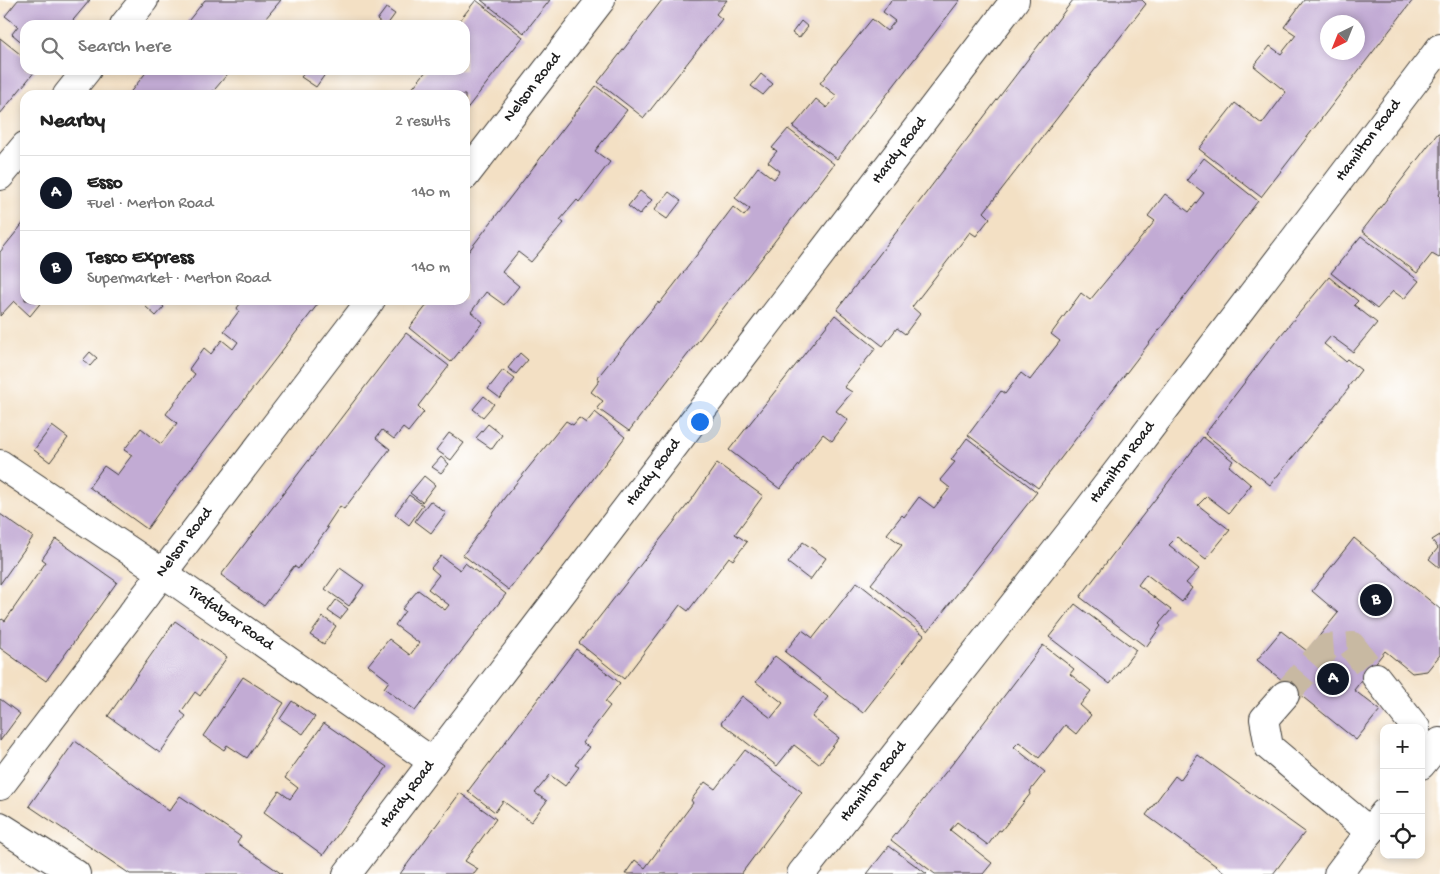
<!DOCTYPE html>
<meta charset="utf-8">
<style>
:root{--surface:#fff;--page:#f6f6f6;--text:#222;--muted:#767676;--line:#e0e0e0;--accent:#111827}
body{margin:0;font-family:"Gochi Hand",sans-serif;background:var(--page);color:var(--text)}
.controls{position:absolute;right:15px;bottom:15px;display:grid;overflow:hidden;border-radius:10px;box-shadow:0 2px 8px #0003}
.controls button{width:45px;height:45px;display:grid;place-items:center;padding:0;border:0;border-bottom:1px solid var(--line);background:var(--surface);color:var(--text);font:25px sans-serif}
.compass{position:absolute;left:1320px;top:15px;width:45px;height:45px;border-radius:50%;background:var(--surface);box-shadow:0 2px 8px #0003;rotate:223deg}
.you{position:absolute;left:699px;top:421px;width:18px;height:18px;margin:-12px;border:4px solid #fff;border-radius:50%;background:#1a73e8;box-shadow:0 0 0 8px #1a73e833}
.badge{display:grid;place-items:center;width:32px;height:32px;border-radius:50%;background:var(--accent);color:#fff;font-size:16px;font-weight:700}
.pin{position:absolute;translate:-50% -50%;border:2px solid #fff;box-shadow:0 1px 5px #0006}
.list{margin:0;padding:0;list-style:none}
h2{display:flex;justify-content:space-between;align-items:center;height:65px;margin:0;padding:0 20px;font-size:21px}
h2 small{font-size:16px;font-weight:400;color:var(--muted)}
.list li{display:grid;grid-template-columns:32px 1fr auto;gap:15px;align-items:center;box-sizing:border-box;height:75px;padding:0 20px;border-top:1px solid var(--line)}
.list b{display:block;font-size:19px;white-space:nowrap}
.list p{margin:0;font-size:16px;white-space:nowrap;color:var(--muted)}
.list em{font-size:16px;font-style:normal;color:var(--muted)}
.icon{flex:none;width:28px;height:28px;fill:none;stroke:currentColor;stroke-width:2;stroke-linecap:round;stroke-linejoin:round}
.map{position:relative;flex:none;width:1440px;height:874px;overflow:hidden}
.search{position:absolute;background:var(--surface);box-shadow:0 2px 8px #0003;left:20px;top:20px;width:450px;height:55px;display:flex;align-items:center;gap:12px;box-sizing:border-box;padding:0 18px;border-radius:15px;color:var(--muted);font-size:19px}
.panel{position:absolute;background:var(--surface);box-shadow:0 2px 8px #0003;left:20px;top:90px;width:450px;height:215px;border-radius:15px}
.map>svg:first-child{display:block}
.building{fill:#c2abd4;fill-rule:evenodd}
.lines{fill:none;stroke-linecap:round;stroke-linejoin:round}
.minor-tunnel{stroke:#c8b9a2;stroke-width:28;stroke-dasharray:28 14;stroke-linecap:butt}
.minor-casing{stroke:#3c3935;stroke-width:30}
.major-casing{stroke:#3c3935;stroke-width:30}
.minor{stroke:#fff;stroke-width:28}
.major{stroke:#fff;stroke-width:28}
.labels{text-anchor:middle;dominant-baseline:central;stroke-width:4;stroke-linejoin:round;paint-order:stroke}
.street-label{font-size:16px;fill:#1c1c1c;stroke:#fff}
</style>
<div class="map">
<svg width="1440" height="874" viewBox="0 0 1440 874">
<rect width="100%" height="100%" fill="#fff"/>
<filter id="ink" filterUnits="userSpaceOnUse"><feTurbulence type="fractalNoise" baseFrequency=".02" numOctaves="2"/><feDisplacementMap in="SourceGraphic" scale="10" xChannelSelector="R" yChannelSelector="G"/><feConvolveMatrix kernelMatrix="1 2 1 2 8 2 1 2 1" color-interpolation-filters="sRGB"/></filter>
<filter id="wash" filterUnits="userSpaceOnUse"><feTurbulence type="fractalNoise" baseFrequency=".0096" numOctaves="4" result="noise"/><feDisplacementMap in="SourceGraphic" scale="20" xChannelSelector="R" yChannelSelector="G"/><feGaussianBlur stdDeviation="1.12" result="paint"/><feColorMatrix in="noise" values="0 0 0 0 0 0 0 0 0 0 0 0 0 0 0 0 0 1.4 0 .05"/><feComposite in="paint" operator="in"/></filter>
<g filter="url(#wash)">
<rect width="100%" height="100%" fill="#f3e0c4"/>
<g id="blocks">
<!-- building -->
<g class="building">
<path d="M18 0H90L69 25H25V45L12 34 18 26 5 16Z"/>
<path d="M205 0H281L260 25H185Z"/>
<path d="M476 0 523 37 465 111V95H407L427 70H465V25H456Z"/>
<path d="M481 0H550L524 33Z"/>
<path d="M662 0H727L716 14 722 19 644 118 598 82Z"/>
<path d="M891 0H960L837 159 793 127 816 99 827 108 837 96 820 83 872 19 887 31 895 21 883 12Z"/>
<path d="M1073 0H1142L1146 4 984 212 990 218 976 236 970 232 912 307 920 314 905 334 897 328 883 346 837 310Z"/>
<path d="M1304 0H1413L1261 197 1199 149 1235 103 1262 124 1286 92 1254 66 1270 46 1281 54 1296 35 1284 27ZM1328 22H1358V52H1328Z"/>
<path d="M386 8 395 14 387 25H383L377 20Z"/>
<path d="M801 21 808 27 799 38 792 33Z"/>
<path d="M0 38 25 58V70H36L0 114Z"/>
<path d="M148 70H231L210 95H128Z"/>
<path d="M307 70H322L326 73 316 87 301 77Z"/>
<path d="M761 74 773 84 763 95 751 86Z"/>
<path d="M596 86 627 110 595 151 610 162 579 202 577 200 560 220 564 223 531 262 518 252 502 272 519 286 504 305 486 292 471 312 483 322 451 362 409 328 431 300H465V256Z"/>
<path d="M788 129 834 164 629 431 597 408 603 401 591 392 600 380 597 378 658 302 659 304 674 285 733 207 744 216 750 209 735 198 758 167 774 179 780 171 768 162 777 151 772 148Z"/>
<path d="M1438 133 1440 134V193L1439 195 1440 196V257L1439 258 1432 254 1417 273 1362 231Z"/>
<path d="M1204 158 1258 201 1038 488 968 435 1001 391 1005 394 1021 373 1030 380 1060 341 1051 334 1081 293 1090 300 1155 221 1148 216 1165 194 1189 212 1204 193 1187 180Z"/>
<path d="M640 191 652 200 639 215 628 206Z"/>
<path d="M669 192 681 201 667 219 654 210Z"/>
<path d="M25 221V300H43L30 316 14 301 0 316V252Z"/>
<path d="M1361 236 1419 281 1404 299 1393 291 1377 309 1331 273Z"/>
<path d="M1329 277 1358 301 1354 305 1377 323 1353 352 1331 336 1324 344 1345 361 1347 359 1361 370 1348 387 1349 388 1270 485 1205 434 1281 335Z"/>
<path d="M152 300H156L164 307 156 316 146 307Z"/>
<path d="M243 300H321L177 487 147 529 89 487 104 466 117 475 132 455 124 450 141 428 161 444 177 423 166 414 195 374 189 369 204 348 211 354 222 340 233 349 238 342 224 331 239 311 237 308Z"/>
<path d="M835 315 876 348 844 387 852 392 836 411 848 420 832 441 823 434 780 489 729 450Z"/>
<path d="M406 333 449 366 418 406 424 412 408 432 403 428 394 439 382 430 376 438 390 449 344 509 340 506 326 527 328 528 298 569 294 566 264 606 221 575Z"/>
<path d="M90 352 97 358 90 366 83 360Z"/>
<path d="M520 353 528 360 516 374 508 368Z"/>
<path d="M503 370 515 379 500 398 488 389Z"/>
<path d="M484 396 494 404 483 417 473 409Z"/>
<path d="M595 412 625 437 509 590 463 555 505 497 566 421 573 425 579 418 586 423Z"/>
<path d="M488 424 502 435 492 449 476 438Z"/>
<path d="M52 426 68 438 50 462 34 450Z"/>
<path d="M449 433 464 443 451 460 436 450Z"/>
<path d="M1203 437 1233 461 1229 466 1251 485 1229 513 1207 496 1198 505 1230 530 1206 559 1177 537 1169 545 1199 569 1186 583 1192 588 1182 602 1146 574 1138 585 1171 610 1159 624 1161 626 1146 647 1080 597Z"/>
<path d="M967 438 1037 492 928 631 871 584 902 545 887 534 902 515 904 517 919 497 934 508 950 488 940 480 955 462 951 460Z"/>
<path d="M441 457 449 464 441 473 432 467Z"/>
<path d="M717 463 763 496 735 534 747 542 733 560 729 557 688 611 680 605 624 679 579 643 692 499Z"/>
<path d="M424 476 435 485 422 502 410 493Z"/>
<path d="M409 495 423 505 409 525 395 514Z"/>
<path d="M430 501 446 513 431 533 415 521Z"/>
<path d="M0 514 33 537 0 584Z"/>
<path d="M1440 535V568L1429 559 1438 548 1432 540Z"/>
<path d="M1354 538 1440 609V655L1427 671 1412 673 1385 651 1354 690 1380 710 1356 740 1257 660 1281 631 1307 651 1338 613 1312 591Z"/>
<path d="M56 539 117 582 46 681 0 648V621L2 619 5 621 46 562 42 559Z"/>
<path d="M803 542 826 558 810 580 788 563Z"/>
<path d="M441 556 460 570 465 563 506 594 415 711 384 688 389 681 368 665 389 639 410 655 419 643 395 625 405 611 402 609 418 590 445 610 449 605 428 589 439 575 431 568Z"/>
<path d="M340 568 364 585 349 606 325 589Z"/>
<path d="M857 582 924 635 863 713 785 652 802 630 813 638Z"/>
<path d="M336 600 348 609 340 619 328 611Z"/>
<path d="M1075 604 1136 650 1110 684 1049 637Z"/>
<path d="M323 617 336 626 324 644 310 635Z"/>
<path d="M175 621 227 657 200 696 195 692 181 712 186 716 160 753 108 716Z"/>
<path d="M1043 645 1074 669 1070 674 1091 691 1080 705 1091 715 1076 734 1065 725 1039 758 1019 742 1014 747 1045 772 1030 791 1031 793 1001 831 999 830 988 845 957 822 950 830 992 863 983 874H935L891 840 953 763Z"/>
<path d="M576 649 620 683 605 702 610 706 582 743 589 747 575 765 579 767 565 786 550 775 535 793 547 801 531 822 503 801 495 812 468 791Z"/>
<path d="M775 656 828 697 812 717 839 738 819 764 794 745 777 766 721 723 742 696 771 718 783 703 756 682Z"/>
<path d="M243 677 284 703 247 758 227 745 224 750 203 736Z"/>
<path d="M0 699 20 714 0 741Z"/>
<path d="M292 701 315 717 303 734 280 719Z"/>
<path d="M324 723 387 767 323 855 264 812 279 791 290 799 298 788 285 778Z"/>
<path d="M75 741 169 811 180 796 241 837 237 843 282 874H130L29 806Z"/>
<path d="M745 750 802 792 741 874H625L635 860 645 868 693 803 691 800 705 782 715 789Z"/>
<path d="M1198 755 1305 832 1273 874H1227L1146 815 1175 776 1180 780Z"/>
<path d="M460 793 496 819 465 861 478 869 474 874H400Z"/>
<path d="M889 846 927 874H867Z"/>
</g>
</g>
</g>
<g filter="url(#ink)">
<use href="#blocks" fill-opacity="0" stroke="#3c3935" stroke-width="1"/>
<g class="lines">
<!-- minor-tunnel -->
<path class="minor-tunnel" d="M1285 695 1326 648 1352 646 1376 677"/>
<defs>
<g id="minor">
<path d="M124 25 144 0"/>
<path d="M67 95 87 70"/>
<path d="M0 176 25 146"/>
<path d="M465 176 601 0"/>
<path d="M0 464 163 573 433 762"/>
<path d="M1376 677 1416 728"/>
<path d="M1285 695 1264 719 1269 747 1370 832"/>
<path d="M0 786 371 300"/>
<path d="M0 826 76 874"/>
<path d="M347 874 1015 0"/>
<path d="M801 874 1084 515 1440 48"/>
</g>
<g id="major">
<path d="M1421 765 1440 742"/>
<path d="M1338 874 1384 813"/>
</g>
</defs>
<!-- minor casing -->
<use href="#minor" class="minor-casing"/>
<!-- major casing -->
<use href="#major" class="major-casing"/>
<!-- minor -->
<use href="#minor" class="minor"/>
<!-- major -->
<use href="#major" class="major"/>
</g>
</g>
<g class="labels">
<!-- street labels -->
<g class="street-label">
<text transform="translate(533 88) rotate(-52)">Nelson Road</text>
<text transform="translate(1369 141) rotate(-53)">Hamilton Road</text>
<text transform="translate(900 151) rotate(-53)">Hardy Road</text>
<text transform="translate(1123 463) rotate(-53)">Hamilton Road</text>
<text transform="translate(654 473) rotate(-53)">Hardy Road</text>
<text transform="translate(185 543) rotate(-53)">Nelson Road</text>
<text transform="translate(230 619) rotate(35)">Trafalgar Road</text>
<text transform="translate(874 782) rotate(-52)">Hamilton Road</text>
<text transform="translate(408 795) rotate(-53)">Hardy Road</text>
</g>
</g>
</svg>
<div class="controls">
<button>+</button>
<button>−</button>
<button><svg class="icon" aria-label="locate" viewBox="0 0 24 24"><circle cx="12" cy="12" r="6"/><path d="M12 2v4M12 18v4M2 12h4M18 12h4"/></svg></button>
</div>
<svg class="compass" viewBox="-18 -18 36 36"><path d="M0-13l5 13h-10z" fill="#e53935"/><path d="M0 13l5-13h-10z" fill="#767676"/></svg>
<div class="you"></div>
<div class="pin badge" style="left:1333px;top:679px">A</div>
<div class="pin badge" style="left:1376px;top:600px">B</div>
<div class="search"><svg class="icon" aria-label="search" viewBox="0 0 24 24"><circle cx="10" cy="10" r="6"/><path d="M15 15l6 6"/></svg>Search here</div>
<section class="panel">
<h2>Nearby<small>2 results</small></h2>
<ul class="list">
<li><span class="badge">A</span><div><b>Esso</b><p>Fuel · Merton Road</p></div><em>140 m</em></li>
<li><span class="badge">B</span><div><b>Tesco Express</b><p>Supermarket · Merton Road</p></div><em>140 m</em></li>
</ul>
</section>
</div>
